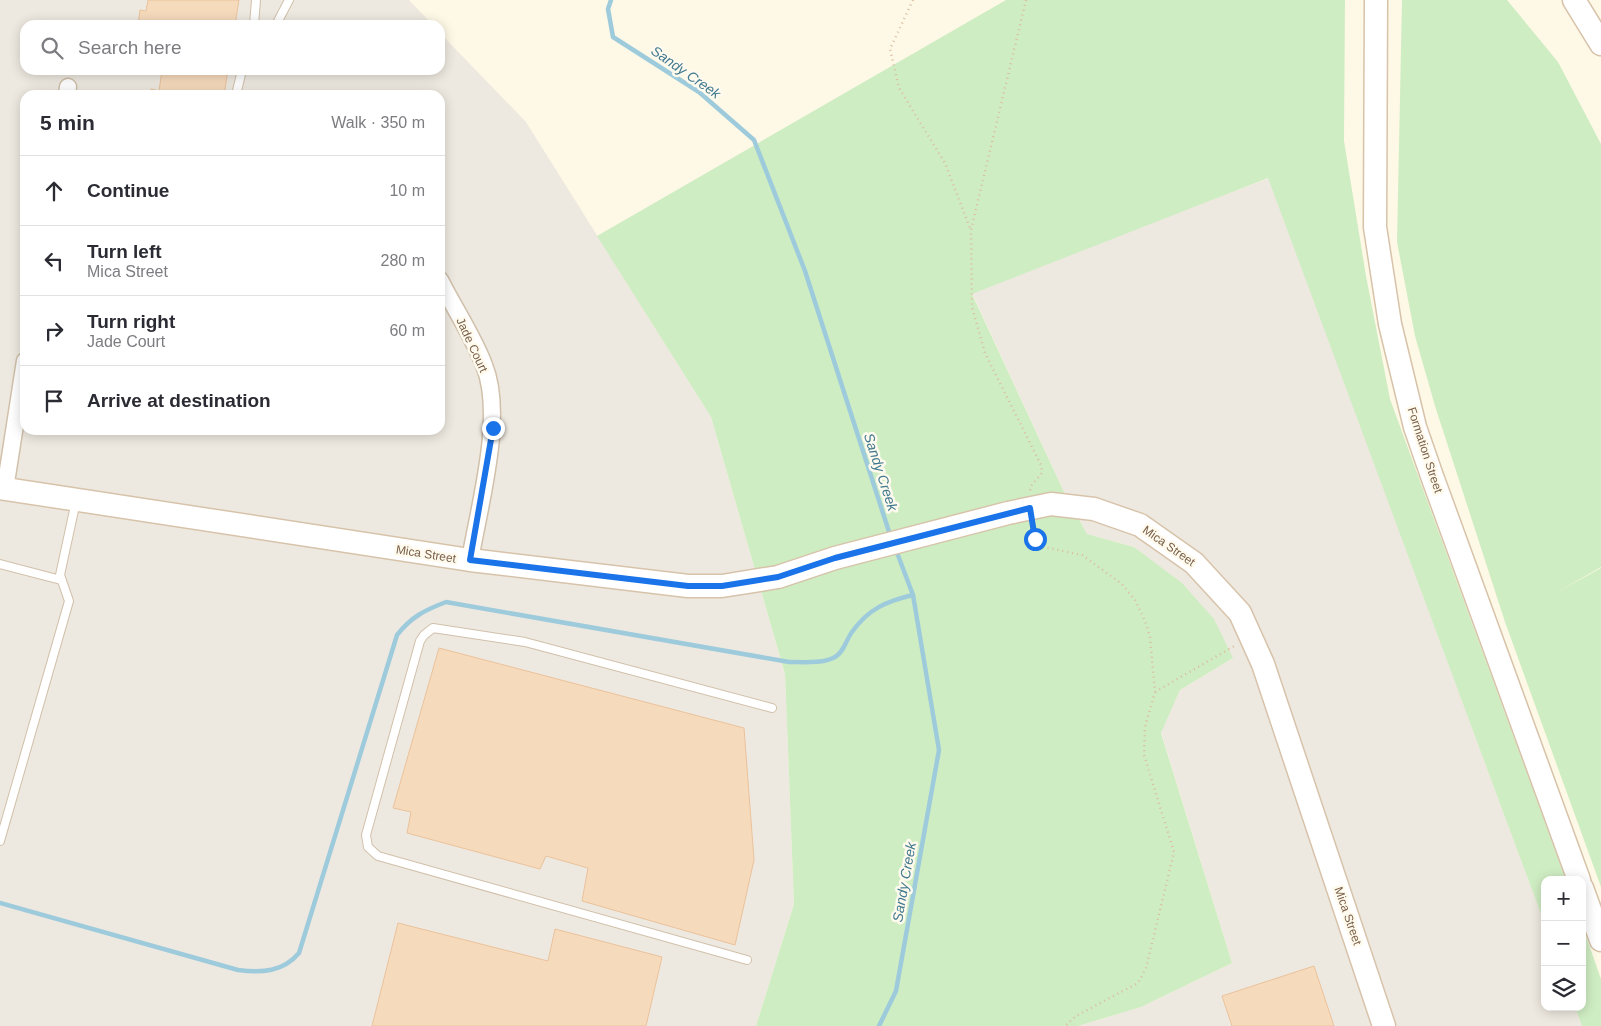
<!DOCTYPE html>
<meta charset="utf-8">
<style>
:root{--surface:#fff;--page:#f7f7f7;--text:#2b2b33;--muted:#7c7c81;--line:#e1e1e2}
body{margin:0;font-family:Helvetica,sans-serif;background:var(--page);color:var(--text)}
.controls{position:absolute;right:15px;bottom:15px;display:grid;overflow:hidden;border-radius:10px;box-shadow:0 2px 12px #0003}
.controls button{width:45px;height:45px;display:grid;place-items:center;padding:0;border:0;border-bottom:1px solid var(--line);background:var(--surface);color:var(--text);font:25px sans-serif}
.stop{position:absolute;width:15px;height:15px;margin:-11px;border:4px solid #1a73e8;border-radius:50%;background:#fff}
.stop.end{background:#1a73e8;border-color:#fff;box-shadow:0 1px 5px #0008}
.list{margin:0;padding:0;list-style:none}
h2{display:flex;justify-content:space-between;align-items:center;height:65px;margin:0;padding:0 20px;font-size:21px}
h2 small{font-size:16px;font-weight:400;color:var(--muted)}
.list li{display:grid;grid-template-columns:32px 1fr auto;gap:15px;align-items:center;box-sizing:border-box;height:70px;padding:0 20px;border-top:1px solid var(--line)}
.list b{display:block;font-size:19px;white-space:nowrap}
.list p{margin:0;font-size:16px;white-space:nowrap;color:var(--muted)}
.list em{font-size:16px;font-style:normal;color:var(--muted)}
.icon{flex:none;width:28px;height:28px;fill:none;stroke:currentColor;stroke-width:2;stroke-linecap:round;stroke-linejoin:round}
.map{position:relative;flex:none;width:1601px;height:1026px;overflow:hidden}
.search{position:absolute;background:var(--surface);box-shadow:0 2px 12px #0003;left:20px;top:20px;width:425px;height:55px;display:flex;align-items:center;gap:12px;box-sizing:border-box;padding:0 18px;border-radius:15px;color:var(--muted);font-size:19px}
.panel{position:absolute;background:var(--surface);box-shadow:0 2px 12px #0003;left:20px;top:90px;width:425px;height:345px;border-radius:15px}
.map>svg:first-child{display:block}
.industrial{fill:#eee9e0;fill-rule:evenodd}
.green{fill:#cfedc3}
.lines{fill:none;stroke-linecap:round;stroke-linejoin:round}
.stream{stroke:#9ecbdc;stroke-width:4.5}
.building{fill:#f6dabc;stroke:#eac29b}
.lane-casing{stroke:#d1c0aa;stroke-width:10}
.street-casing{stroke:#d1c0aa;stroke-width:19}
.secondary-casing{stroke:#d7c3aa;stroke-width:25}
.path{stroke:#dbbd9e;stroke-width:2.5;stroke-dasharray:1 4;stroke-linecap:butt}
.lane{stroke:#fff;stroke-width:8}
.street{stroke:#fff;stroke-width:16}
.secondary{stroke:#fff;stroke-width:22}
.route{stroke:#1a73e8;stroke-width:6}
.labels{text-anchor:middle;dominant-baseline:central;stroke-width:5;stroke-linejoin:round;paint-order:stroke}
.street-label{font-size:12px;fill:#7a6048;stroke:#fffaee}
.water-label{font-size:14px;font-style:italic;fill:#40798f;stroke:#fffaee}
</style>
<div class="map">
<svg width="1601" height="1026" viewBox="0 0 1601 1026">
<rect width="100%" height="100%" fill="#fef8e6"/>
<!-- industrial -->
<g class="industrial">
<path d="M0 0H409L433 25H25V70H440V33L526 122 711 417 785 674 794 904 756 1026H0ZM25 95H440V430H25Z"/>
<path d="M1269 178 1545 925V1007H1575L1582 1026H1078L1141 1007 1232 963 1161 732 1180 690 1233 658 1134 547 1087 534 1064 492 972 293 1114 236Z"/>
</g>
<!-- green -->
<g class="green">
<path d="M1006 0H1345L1344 141 1366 276 1390 399 1566 880H1545V925L1268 178 972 294 1064 492 1087 534 1134 547 1182 583 1214 619 1233 658 1180 690 1161 733 1232 963 1141 1007 1078 1026H756L794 904 785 674 711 417 597 236Z"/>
<path d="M1402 0H1507L1558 62 1601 144V567L1554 594 1601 568V887L1505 622 1435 406 1415 336 1397 242Z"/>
<path d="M1582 925 1601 979V1026H1582L1575 1007H1582Z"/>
</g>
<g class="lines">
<!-- stream -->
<g class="stream">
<path d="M611 0 608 9 613 37 699 92 754 140 805 271 891 538"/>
<path d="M0 903 238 970C262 973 283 972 299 953L397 635C411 617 425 610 446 602L789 662C802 662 823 664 835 657 844 652 846 640 852 632 868 609 887 601 913 595"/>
<path d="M879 1026 896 991 939 750 913 595 896 550"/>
</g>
</g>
<!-- building -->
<g class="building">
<path d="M148 0H239L235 25H138L140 10 146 11Z"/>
<path d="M162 70H228L224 95H150L151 89 159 91Z"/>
<path d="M439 648 744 728 754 860 735 945 582 901 588 868 546 856 540 869 407 833 411 812 393 808Z"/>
<path d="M398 923 548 961 555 929 662 957 646 1026H372Z"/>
<path d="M1314 966 1334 1026H1232L1222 996Z"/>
</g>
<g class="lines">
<defs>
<g id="lane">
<path d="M254 25 256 0"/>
<path d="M276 25 289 0"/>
<path d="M236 95 242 70"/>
<path d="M0 564 61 580"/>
<path d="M0 841 69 601 60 575 76 501"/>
<path d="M747 960 378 856 368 847 366 835 420 641 424 635 433 628 525 642 772 708"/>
</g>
<g id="street">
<path d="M67 95 68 87"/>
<path d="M440 280C454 308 473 336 484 365 505 416 479 506 470 560"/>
<path d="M5 489 25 361"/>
</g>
<g id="secondary">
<path d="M1376 0 1375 227 1390 324 1415 427 1432 476 1579 880"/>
<path d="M1574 0 1601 44"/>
<path d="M0 488 470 560 688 586H722L778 577 835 558 1008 513 1051 504 1094 509 1140 525 1194 563 1240 613 1263 664 1384 1026"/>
<path d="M1582 888 1601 940"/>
</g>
</defs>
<!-- lane casing -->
<use href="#lane" class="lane-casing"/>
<!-- street casing -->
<use href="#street" class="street-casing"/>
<!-- secondary casing -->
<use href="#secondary" class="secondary-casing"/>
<!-- path -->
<g class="path">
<path d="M913 0 890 49 899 88 945 163 970 228"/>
<path d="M1026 0 971 230 972 307 985 353 1041 465 1042 473 1031 486 1030 491"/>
<path d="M1032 526 1039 546 1082 555 1122 584 1135 600 1145 621 1150 637 1155 692 1145 727 1144 755 1174 852 1146 968 1138 983 1076 1016 1065 1026"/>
<path d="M1155 692 1236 645"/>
</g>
<!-- lane -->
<use href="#lane" class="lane"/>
<!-- street -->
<use href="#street" class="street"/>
<!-- secondary -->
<use href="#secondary" class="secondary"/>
</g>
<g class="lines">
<!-- route -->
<path class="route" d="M493 428 470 560 688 586H722L778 577 835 558 1030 508 1035 539"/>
</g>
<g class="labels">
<!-- street labels -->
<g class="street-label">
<text transform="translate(472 345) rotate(65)">Jade Court</text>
<text transform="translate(1425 450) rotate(72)">Formation Street</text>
<text transform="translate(1169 546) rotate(35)">Mica Street</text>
<text transform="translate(426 554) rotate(9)">Mica Street</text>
<text transform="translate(1348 916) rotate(71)">Mica Street</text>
</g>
<!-- water labels -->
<g class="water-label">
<text transform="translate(686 72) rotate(35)">Sandy Creek</text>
<text transform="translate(881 472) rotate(72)">Sandy Creek</text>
<text transform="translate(904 882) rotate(-80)">Sandy Creek</text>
</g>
</g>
</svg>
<div class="controls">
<button>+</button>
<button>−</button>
<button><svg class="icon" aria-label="layers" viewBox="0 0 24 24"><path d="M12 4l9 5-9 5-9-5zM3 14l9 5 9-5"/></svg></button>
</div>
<div class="stop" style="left:1035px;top:539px"></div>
<div class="stop end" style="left:493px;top:428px"></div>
<div class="search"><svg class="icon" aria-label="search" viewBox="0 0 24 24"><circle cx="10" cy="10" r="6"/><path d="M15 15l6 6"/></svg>Search here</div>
<section class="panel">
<h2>5 min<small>Walk · 350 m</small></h2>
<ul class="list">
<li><svg class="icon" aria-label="ahead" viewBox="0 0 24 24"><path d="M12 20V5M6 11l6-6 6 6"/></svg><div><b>Continue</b></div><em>10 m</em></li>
<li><svg class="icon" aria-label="left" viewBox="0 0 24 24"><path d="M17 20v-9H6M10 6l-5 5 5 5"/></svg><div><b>Turn left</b><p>Mica Street</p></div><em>280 m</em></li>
<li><svg class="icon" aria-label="right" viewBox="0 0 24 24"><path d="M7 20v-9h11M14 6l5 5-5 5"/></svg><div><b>Turn right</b><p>Jade Court</p></div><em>60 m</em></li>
<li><svg class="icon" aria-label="arrive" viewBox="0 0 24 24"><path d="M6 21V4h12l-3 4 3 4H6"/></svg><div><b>Arrive at destination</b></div></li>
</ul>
</section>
</div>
